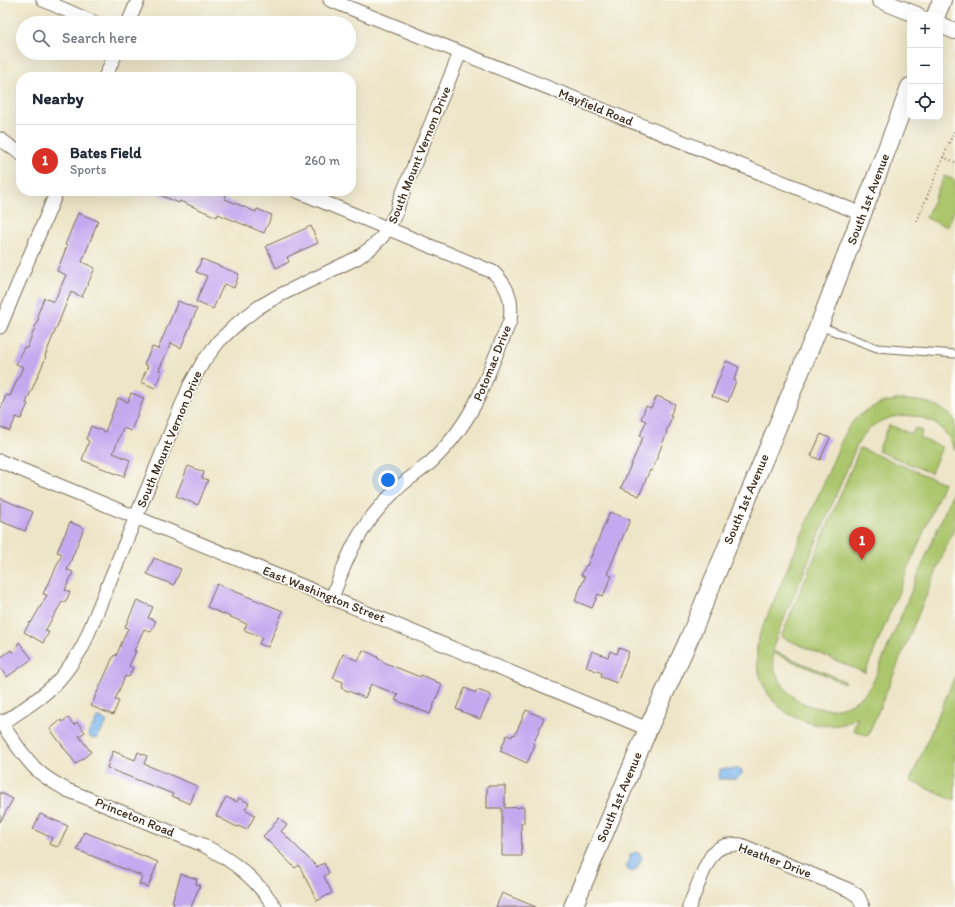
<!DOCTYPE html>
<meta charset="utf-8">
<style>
:root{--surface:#fff;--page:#f6f6f7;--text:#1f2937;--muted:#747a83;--line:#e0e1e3;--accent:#d93025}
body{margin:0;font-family:Itim,sans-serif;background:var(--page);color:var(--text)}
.controls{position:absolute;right:12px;top:12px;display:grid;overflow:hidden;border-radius:8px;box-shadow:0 4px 16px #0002}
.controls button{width:36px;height:36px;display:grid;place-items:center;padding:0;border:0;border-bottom:1px solid var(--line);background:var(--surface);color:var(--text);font:20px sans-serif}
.you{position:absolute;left:388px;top:480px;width:14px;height:14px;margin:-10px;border:3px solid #fff;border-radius:50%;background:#1a73e8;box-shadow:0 0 0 6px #1a73e833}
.badge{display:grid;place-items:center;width:26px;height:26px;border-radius:50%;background:var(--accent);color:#fff;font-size:13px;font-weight:700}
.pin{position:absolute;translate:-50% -33px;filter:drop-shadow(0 1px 2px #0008)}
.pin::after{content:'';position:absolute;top:21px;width:14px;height:12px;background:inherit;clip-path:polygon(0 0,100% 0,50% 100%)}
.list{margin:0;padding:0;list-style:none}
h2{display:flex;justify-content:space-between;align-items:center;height:52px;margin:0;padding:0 16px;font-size:17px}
h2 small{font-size:13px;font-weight:400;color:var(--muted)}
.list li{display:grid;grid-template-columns:26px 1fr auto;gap:12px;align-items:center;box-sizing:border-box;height:72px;padding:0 16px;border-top:1px solid var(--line)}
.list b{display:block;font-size:15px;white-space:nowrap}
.list p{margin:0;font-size:13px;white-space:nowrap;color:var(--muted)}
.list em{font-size:13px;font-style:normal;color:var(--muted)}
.icon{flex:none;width:22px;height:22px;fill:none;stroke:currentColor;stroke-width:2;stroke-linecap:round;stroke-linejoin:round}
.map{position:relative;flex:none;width:955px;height:907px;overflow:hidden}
.search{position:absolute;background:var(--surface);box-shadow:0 4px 16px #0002;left:16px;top:16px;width:340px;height:44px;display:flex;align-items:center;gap:10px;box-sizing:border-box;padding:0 14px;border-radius:22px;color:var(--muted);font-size:15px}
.panel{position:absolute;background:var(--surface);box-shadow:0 4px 16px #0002;left:16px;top:72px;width:340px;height:124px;border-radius:16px}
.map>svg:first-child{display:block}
.green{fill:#abc66c;stroke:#737845}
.water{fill:#7ab4eb;stroke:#5a6f84}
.building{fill:#c4a9ef}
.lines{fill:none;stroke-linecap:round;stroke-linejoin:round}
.service-casing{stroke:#796b59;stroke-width:9}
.minor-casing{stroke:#796b59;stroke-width:15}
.tertiary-casing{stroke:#796b59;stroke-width:18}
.secondary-casing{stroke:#796b59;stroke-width:20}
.path{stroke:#796b59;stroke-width:2;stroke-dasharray:1 3;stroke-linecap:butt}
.service{stroke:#fff;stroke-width:7}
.minor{stroke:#fff;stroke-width:13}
.tertiary{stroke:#fff;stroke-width:16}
.secondary{stroke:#fff;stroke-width:18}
.labels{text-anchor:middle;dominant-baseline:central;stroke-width:3.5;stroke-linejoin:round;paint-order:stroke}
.street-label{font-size:13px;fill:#3b2a1e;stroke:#fdfcf7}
</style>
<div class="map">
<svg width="955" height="907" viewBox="0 0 955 907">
<rect width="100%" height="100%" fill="#fdfcf7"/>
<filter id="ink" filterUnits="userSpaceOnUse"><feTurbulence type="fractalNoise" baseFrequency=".025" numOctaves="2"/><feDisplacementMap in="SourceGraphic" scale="8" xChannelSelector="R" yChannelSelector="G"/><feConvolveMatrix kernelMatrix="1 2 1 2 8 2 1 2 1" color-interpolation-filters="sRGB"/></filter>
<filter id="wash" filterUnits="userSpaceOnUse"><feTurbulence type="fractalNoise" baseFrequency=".012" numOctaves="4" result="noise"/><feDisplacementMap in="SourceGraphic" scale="16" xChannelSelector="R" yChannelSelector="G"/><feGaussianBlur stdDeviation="0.9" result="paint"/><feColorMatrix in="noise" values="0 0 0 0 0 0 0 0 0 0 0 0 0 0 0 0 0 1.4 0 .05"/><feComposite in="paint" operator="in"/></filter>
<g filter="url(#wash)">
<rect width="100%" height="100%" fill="#ede5c7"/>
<!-- green -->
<g class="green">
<path d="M944 176 955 180V209L947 227 926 218Z"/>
<path d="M896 400C912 400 928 400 942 409 947 412 951 416 955 420V451C953 445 950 439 946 434 929 412 894 410 873 426 866 431 861 438 857 445L777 636 773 648V651L845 681 844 683 773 653C772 663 775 674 781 682 797 710 836 718 861 697 867 692 870 686 874 680L955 487V526L868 736 853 730 858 717C852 720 845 724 838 725 817 728 792 720 776 704 767 695 761 681 758 669 755 657 757 644 760 633L841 442 848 428 856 418 867 410 881 403Z"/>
<path d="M889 425 912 434 915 428 922 431 920 438 942 447 931 473 878 451Z"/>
<path d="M860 448 944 483 865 673 781 637Z"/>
<path d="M955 676V801L910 781Z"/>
</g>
<!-- water -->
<g class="water">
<path d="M98 717 103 719 107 722 97 739 91 738 88 734Z"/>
<path d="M719 769H740L742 770V774L737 779H718Z"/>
<path d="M636 852 640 854 642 858 636 870 632 872 628 870 626 866 631 854Z"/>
</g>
<g id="blocks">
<!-- building -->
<g class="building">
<path d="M150 191H216L226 195 225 199 256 212 257 209 272 215 264 233 218 214 217 217 180 201 179 203Z"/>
<path d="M78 213 98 221 82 262 95 268 82 297 71 292 45 356 46 357 26 403 28 404 21 419 16 417 10 431 0 427V411L6 395 10 396 23 367 16 364 24 347 27 348 39 317 37 316 44 298 54 302 66 275 57 271 67 246 65 245Z"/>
<path d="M311 226 318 243 287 257 289 262 276 268 266 246Z"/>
<path d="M202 259 239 274 234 288 224 284 213 309 196 302 207 276 196 272Z"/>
<path d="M178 301 197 309 181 348 171 343 159 370 162 371 155 388 141 382 148 366 144 364 152 347 158 349Z"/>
<path d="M726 361 739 367 734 380 736 381 728 402 712 396Z"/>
<path d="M131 393 144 398 131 431 123 428 113 453 130 460 124 477 82 460 89 441 86 439 91 426 105 432 118 398 128 402Z"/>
<path d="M657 396 675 404 670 416 672 417 666 432H667L658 455 652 471 650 470 639 496 621 488 643 437 640 436 646 421 641 419 646 406 651 408Z"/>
<path d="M821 434 830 438 820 460 811 456Z"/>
<path d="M188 466 204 472 202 478 208 480 198 505 176 496Z"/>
<path d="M0 498 33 512 25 531 0 521Z"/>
<path d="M610 512 630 520 607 574 612 576 603 596 598 594 592 608 575 601 585 577 581 575 586 565 587 566Z"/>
<path d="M70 522 84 528 67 570 73 572 65 590 70 592 65 603 62 602 45 631 49 632 43 643 24 632 30 622 31 623 47 595 43 594 48 583H49L62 554 57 552Z"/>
<path d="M154 558 181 569 174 585 147 574Z"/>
<path d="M217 584 283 611 268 647 259 644 262 637 244 630 247 624 207 607Z"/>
<path d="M137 600 153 607 148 618 156 621 151 632 144 629 134 651H136L129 666 133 668 129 677 125 676 115 700 119 701 113 715 91 706 114 655 116 656 128 628 125 627Z"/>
<path d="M19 642 32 659 7 677 0 668V658L11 650 13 653Z"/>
<path d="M619 648 629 652 617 683 601 677 602 673 586 667 592 651 608 657 610 651 617 654Z"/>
<path d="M363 650 378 657 377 658 383 661V662L420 677 421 675 436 681V682L442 684 430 714 395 700 398 695 371 684 365 698 341 688 343 682 333 678 343 654 358 661Z"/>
<path d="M465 688 476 693 478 690 491 695 480 719 456 709Z"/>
<path d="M526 710 544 718 533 745H535L527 763 500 751 507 735 512 737 513 734 515 735Z"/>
<path d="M68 718 74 725 77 722 85 732 79 736 91 752 76 764 50 729 61 720 62 722Z"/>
<path d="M113 751 135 760 138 752 147 756 144 764 197 786 190 804 172 796 173 794 107 768Z"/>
<path d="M487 786H505V808L524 807V823H521L522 856H502V808H487Z"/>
<path d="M0 792 13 799 0 822Z"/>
<path d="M226 797 237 802 239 798 249 803 245 809 255 815 247 830 238 826 237 827 216 816Z"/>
<path d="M40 814 68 826 58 847 49 844 52 838 33 829Z"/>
<path d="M279 818 287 825 281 831 317 867 324 863 329 873 324 876 332 893 317 901 299 865 295 868 263 836 273 826 272 825Z"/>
<path d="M84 832 113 843V844L158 862 148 887 139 884 142 876 77 850Z"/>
<path d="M181 874 197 879 196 884 200 885 191 907H173L174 903 172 902Z"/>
<path d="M502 893 536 907H496Z"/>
</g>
</g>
</g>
<g filter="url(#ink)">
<use href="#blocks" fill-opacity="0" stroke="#796b59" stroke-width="1"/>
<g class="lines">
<defs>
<path id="service" d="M820 326 877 348 955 354"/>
<g id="minor">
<path d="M43 0 95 23"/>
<path d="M330 0 862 214"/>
<path d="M128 23 138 0"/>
<path d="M105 77 116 53"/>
<path d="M0 139 21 154"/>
<path d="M297 191 493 272C508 286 513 300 510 321L479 396C467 421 451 443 431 462 418 473 404 481 393 493 380 506 368 520 359 536 347 555 340 577 332 598"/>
<path d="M0 327 57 191"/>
<path d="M0 461 648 729"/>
<path d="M0 721C11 737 22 755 36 769 45 778 56 784 67 790L203 845C235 862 254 877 275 907"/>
<path d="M0 725C20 711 41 699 57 682 67 671 75 659 83 646L190 385 203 362 219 341 238 323 259 307 276 297 357 258 372 247 382 237 388 228 397 211 399 202 460 53"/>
<path d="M689 907C693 897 697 887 701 877 710 856 715 842 741 845L849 890 858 896 863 907"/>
</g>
<g id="tertiary">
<path d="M880 0 917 15"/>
<path d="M940 25 955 31"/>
</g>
<g id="secondary">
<path d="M936 15 942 0"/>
<path d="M573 907 648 729 689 639 819 326 903 107 910 87"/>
</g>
</defs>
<!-- service casing -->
<use href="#service" class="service-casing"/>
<!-- minor casing -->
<use href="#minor" class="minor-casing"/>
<!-- tertiary casing -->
<use href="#tertiary" class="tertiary-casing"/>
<!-- secondary casing -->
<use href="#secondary" class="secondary-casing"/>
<!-- path -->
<g class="path">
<path d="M943 157 955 162"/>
<path d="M917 221 955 129"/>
</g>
<!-- service -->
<use href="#service" class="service"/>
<!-- minor -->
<use href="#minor" class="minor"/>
<!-- tertiary -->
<use href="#tertiary" class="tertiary"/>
<!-- secondary -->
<use href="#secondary" class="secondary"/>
</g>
</g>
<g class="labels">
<!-- street labels -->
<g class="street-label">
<text transform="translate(596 107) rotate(22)">Mayfield Road</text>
<text transform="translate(419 155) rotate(-68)">South Mount Vernon Drive</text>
<text transform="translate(868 199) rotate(-69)">South 1st Avenue</text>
<text transform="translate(492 363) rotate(-68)">Potomac Drive</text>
<text transform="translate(169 439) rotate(-67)">South Mount Vernon Drive</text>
<text transform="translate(746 499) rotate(-67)">South 1st Avenue</text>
<text transform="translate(324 594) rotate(22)">East Washington Street</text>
<text transform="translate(619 797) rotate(-67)">South 1st Avenue</text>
<text transform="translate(135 817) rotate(22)">Princeton Road</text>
<text transform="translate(775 860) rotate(21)">Heather Drive</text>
</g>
</g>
</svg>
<div class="controls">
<button>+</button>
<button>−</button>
<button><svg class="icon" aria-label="locate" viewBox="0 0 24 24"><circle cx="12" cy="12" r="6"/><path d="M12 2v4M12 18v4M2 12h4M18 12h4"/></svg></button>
</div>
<div class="you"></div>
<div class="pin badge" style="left:862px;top:560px">1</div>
<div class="search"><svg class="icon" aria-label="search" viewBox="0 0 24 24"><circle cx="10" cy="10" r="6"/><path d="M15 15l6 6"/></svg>Search here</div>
<section class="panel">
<h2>Nearby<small></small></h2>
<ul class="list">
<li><span class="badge">1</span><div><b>Bates Field</b><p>Sports</p></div><em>260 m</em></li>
</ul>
</section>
</div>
